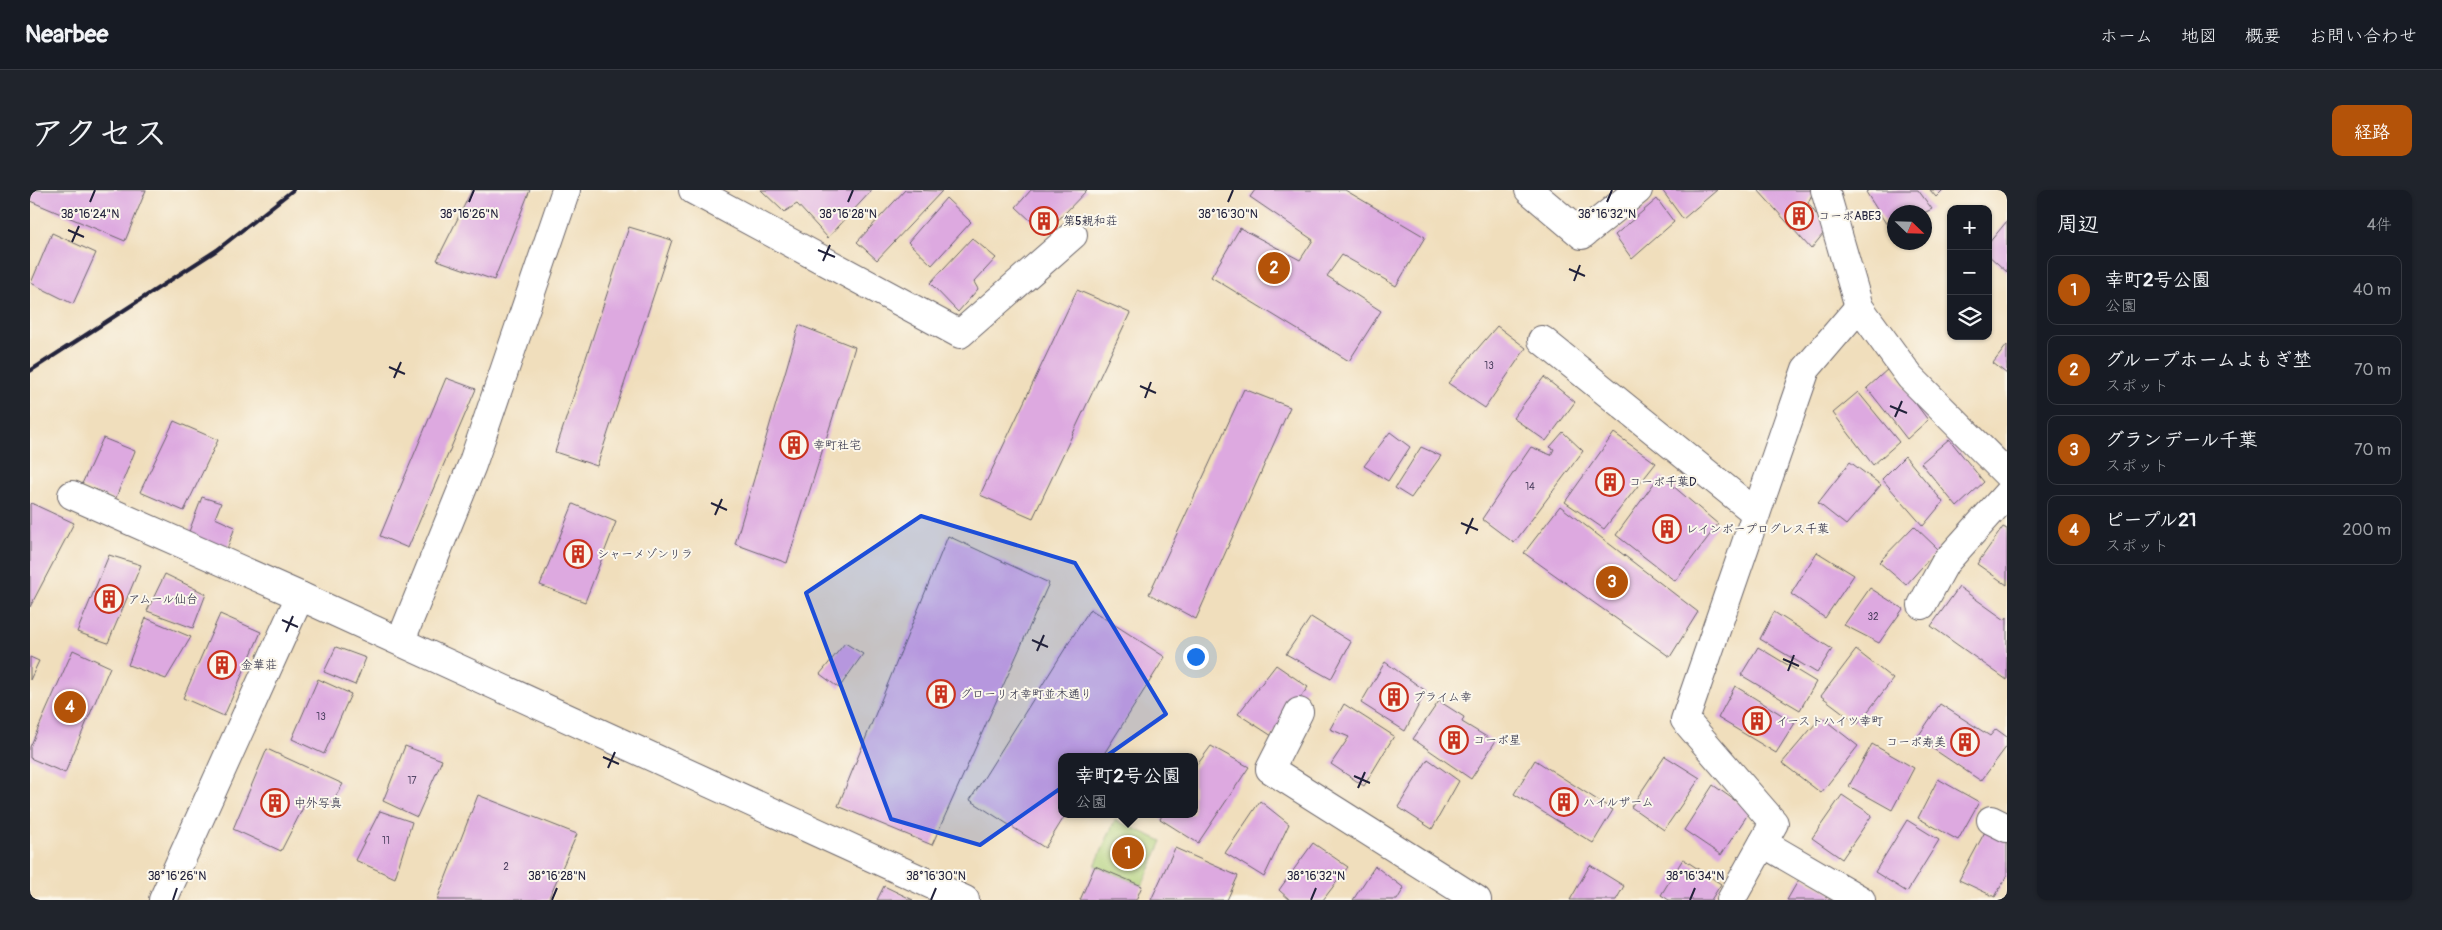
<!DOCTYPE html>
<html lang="ja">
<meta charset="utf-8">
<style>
:root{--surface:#171b24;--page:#20242c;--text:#f1f3f6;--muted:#9ea1a6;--line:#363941;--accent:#b45309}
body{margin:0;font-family:Pangolin,"Klee One",sans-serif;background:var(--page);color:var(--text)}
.controls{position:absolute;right:15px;top:15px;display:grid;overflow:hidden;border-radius:10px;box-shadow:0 1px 4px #0004}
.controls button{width:45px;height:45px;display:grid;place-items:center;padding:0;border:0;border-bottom:1px solid var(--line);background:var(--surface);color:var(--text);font:25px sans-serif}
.compass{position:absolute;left:1857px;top:15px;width:45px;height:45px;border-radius:50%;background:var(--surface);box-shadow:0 1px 4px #0004;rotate:113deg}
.you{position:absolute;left:1165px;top:466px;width:18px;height:18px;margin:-12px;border:4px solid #fff;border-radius:50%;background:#1a73e8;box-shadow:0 0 0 8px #1a73e833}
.badge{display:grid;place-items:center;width:32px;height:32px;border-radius:50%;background:var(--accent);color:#fff;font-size:16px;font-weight:700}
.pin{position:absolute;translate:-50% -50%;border:2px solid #fff;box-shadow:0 1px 5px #0006}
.popup{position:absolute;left:1028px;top:563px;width:140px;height:65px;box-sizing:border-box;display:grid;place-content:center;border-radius:10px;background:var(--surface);filter:drop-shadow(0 1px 4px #0005);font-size:16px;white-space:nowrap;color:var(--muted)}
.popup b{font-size:19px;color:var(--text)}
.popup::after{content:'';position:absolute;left:50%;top:100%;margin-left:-10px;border:10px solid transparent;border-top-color:var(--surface)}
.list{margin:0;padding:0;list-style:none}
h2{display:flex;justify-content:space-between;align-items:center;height:65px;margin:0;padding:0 20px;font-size:21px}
h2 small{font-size:16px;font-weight:400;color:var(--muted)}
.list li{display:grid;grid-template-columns:32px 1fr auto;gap:15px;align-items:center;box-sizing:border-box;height:70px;margin:0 10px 10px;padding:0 10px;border:1px solid var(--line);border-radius:10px}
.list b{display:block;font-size:19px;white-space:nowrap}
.list p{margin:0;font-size:16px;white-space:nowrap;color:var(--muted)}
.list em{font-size:16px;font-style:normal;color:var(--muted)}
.icon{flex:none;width:28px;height:28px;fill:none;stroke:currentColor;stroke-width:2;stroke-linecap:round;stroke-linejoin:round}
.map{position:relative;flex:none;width:1977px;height:710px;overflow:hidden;border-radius:10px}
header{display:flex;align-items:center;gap:30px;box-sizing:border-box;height:70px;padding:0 25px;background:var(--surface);border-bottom:1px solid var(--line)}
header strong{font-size:24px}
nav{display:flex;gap:28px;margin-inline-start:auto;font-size:18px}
.intro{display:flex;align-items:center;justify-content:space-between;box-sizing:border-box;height:120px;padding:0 30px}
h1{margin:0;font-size:35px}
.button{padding:12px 22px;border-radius:10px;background:var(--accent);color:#fff;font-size:18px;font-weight:700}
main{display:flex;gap:30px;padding:0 30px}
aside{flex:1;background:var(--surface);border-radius:10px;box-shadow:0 1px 4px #0004}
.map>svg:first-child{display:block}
.green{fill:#aecf77;stroke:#687859}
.building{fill:#dda9e0}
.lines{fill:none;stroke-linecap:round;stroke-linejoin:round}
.minor-casing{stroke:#6a6468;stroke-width:30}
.minor{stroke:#fff;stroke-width:28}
.rail{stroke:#22223b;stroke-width:4}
.marked{fill:#1d4ed8;fill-opacity:0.2;stroke:#1d4ed8;stroke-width:4;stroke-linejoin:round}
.ticks{fill:none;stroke:#22223b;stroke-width:2}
.labels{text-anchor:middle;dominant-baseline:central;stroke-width:4;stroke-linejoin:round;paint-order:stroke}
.number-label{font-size:10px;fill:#514464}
.poi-label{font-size:12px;fill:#22223b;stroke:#fbf7ec;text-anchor:start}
.ticks-label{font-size:12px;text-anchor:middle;fill:#22223b;stroke:#fbf7ec;stroke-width:4;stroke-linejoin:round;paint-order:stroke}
</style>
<header>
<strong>Nearbee</strong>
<nav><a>ホーム</a><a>地図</a><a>概要</a><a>お問い合わせ</a></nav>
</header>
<div class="intro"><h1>アクセス</h1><a class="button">経路</a></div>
<main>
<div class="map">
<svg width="1977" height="710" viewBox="0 0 1977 710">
<rect width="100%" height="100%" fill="#fbf7ec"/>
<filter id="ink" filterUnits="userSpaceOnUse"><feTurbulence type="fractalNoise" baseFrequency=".02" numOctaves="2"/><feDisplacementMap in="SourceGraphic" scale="10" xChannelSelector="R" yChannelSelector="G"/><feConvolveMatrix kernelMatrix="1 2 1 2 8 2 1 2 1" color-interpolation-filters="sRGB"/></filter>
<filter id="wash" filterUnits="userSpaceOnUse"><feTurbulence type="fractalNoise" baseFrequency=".0096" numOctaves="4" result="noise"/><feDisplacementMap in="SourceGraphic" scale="20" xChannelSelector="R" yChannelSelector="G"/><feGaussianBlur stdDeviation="1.12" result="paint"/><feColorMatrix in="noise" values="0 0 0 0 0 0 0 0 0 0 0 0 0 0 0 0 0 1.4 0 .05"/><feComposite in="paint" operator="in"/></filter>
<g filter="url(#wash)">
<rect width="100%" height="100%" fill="#f0debc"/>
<!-- green -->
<path class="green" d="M1085 630 1132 651 1112 696 1065 676Z"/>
<g id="blocks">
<!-- building -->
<g class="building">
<path d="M0 0H116L95 51 0 11Z"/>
<path d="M442 0H500L464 90 407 70Z"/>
<path d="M731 0H842L798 48 767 14 754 22Z"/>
<path d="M875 0 912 1 847 70 827 52Z"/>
<path d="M1001 0H1057L1015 44 986 17Z"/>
<path d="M1225 0H1315L1395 47 1366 96 1312 65 1297 86 1351 121 1319 171 1181 87 1210 38 1270 70 1283 50 1220 7Z"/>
<path d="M1632 0H1687L1653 29Z"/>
<path d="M1728 0H1784L1778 13 1797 39 1781 59Z"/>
<path d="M1839 0H1888L1902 19 1894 23 1864 22V41L1862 43 1836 2Z"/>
<path d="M1900 0H1913L1906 7Z"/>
<path d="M916 8 941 32 902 75 878 52Z"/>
<path d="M1627 9 1644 32 1602 69 1585 45Z"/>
<path d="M1977 31V82L1958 65V54Z"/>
<path d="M599 37 642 50 567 276 525 262Z"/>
<path d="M22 43 66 63 43 114 1 93Z"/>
<path d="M942 48 966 68 944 92 948 99 928 122 900 93Z"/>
<path d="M1047 100 1100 123 1003 328 950 305Z"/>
<path d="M769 135 825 157 757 373 705 354Z"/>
<path d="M1467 136 1496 158 1455 218 1418 193Z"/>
<path d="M1977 155V184L1963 173Z"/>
<path d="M1859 178 1898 230 1877 249 1837 198Z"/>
<path d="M1514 187 1545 212 1516 251 1483 228Z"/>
<path d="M416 188 446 199 378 358 350 346Z"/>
<path d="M1214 199 1260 217 1166 429 1119 404Z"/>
<path d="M1828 202 1869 252 1843 275 1803 223Z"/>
<path d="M144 231 188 250 154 321 110 302Z"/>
<path d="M1360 242 1380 257 1358 291 1334 276Z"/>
<path d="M1533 242 1553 261 1484 353 1452 329 1501 257 1521 265 1524 259 1520 257Z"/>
<path d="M1584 243 1626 273 1574 339 1535 312Z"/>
<path d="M73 248 105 261 85 310 51 296Z"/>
<path d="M1919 249 1954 292 1927 317 1891 273Z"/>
<path d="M1391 257 1411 266 1381 308 1365 298Z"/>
<path d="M1875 266 1913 312 1893 336 1852 289Z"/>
<path d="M1820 272 1851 295 1816 335 1788 313Z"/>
<path d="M1630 285 1688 334 1645 391 1586 345Z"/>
<path d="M172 307 191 313 185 328 205 337 196 362 157 347Z"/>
<path d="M1 313 44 333 0 417V314Z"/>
<path d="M543 314 586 332 555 412 510 395Z"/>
<path d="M1530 316 1668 422 1640 467 1494 363Z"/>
<path d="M1884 336 1908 359 1876 395 1849 372Z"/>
<path d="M1973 337 1977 339V395L1947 374Z"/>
<path d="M918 346 1019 393 902 655 808 616Z"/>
<path d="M1787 362 1824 385 1795 428 1761 404Z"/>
<path d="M79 365 111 375 78 453 47 442Z"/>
<path d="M135 384 176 404 163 438 117 421Z"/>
<path d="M1929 397 1975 430 1977 427V490L1901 436Z"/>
<path d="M1840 398 1873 419 1849 453 1814 435Z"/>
<path d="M1060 419 1135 467 1072 567H1032V624H1036L1015 658 940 610Z"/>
<path d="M1744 422 1802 459 1787 483 1730 449Z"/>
<path d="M190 424 231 442 194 526 153 508Z"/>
<path d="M1281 427 1321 452 1301 489 1256 464Z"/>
<path d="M116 428 161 447 136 489 98 475Z"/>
<path d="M815 453 833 464 809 498 790 484Z"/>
<path d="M306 457 336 468 325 495 294 482Z"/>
<path d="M1728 457 1786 492 1770 520 1711 485Z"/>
<path d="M43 460 80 477 35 583 0 568V557Z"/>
<path d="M1826 460 1863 489 1828 534 1791 506Z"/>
<path d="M0 467 9 471 0 490Z"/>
<path d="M1355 472 1396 501 1375 541 1331 513Z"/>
<path d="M1246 475 1278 497 1242 546 1208 524Z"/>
<path d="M288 489 321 504 294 564 262 549Z"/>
<path d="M1705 496 1765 533 1746 563 1688 528Z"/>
<path d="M1409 511 1434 527 1432 532 1465 552 1441 589 1383 549Z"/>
<path d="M1314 514 1364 546 1334 596 1301 574 1319 547 1300 539Z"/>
<path d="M1910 514 1960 546 1966 539 1977 547V556L1951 591 1887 548Z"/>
<path d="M1791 527 1828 556 1791 603 1752 573Z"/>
<path d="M1842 554 1884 578 1862 620 1819 596Z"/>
<path d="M375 556 412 570 387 627 353 611Z"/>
<path d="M1181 556 1219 577 1168 653 1130 629 1133 624H1164V579Z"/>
<path d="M237 559 313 594 299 617 278 608 251 661 203 639Z"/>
<path d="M1635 566 1670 588 1634 640 1601 617Z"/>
<path d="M1398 569 1429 591 1402 639 1368 617Z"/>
<path d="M1505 570 1583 620 1563 653 1484 604Z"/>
<path d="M1908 589 1949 612 1928 650 1888 628Z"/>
<path d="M1683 595 1720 621 1691 665 1654 640Z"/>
<path d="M448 605 547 644 518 710H407Z"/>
<path d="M1812 605 1842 625 1812 669 1782 648Z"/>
<path d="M1230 611 1259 634 1234 687 1195 663Z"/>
<path d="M350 621 382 632 365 688 325 670Z"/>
<path d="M1877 630 1909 650 1877 702 1845 682Z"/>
<path d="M1957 638 1977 648V685L1965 707 1929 690Z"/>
<path d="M1283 653 1318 677 1293 710H1260L1249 700Z"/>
<path d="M1145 658 1208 686 1197 710H1121Z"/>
<path d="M1653 669 1691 694 1681 710H1639L1631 705Z"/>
<path d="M1560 675 1594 696 1586 710H1540Z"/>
<path d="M1065 676 1112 696 1106 710H1050Z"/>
<path d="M1345 676 1374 698 1367 710H1323Z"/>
<path d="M1771 686 1812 710H1757Z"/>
<path d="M854 696 883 710H847Z"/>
</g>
</g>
</g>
<g filter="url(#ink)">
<use href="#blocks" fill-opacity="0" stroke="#6a6468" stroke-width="1"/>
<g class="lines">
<defs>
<g id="minor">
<path d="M663 0 930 144 1043 45"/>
<path d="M1499 0 1552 45 1608 0"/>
<path d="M1795 0 1829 117 1880 187 1977 284"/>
<path d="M1512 150 1726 323"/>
<path d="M42 305 270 406"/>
<path d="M1892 415 1915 373 1977 304"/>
<path d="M371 450 442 275 536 0"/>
<path d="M1269 522 1240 579 1447 710"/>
<path d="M1961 630 1977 638"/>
<path d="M1733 653 1831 710"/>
<path d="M133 710 270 406 935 710"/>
<path d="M1701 710 1744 633 1655 530 1776 179 1829 117"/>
</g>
</defs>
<!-- minor casing -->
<use href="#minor" class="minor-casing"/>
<!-- minor -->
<use href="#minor" class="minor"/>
<!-- rail -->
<path class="rail" d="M0 181 187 60 263 0"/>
</g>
</g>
<!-- marked area -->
<path class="marked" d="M891 326 1045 373 1136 524 950 655 861 629 776 403Z"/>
<!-- ticks -->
<path class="ticks" d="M60 12 65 0M439 12 444 0M818 12 823 0M1198 12 1203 0M1577 12 1582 0M38 40 54 47M42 52 49 36M788 60 805 67M793 71 800 55M1539 79 1555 86M1544 91 1550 75M359 177 375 184M364 188 371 172M1110 196 1126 203M1115 208 1121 192M1860 216 1877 223M1865 227 1872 211M681 313 697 320M685 325 692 309M1431 333 1448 340M1436 344 1443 328M252 430 268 437M256 442 263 426M1002 450 1018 457M1007 461 1014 445M1753 469 1769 476M1758 481 1764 465M573 567 589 574M578 578 585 562M1324 586 1340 593M1328 598 1335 582M143 710 147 698M522 710 527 698M901 710 906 698M1281 710 1286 698M1660 710 1665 698"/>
<!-- icons -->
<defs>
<symbol id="building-ring" viewBox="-11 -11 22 22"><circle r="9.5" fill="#fbf7ec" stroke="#c8321e" stroke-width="1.5"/><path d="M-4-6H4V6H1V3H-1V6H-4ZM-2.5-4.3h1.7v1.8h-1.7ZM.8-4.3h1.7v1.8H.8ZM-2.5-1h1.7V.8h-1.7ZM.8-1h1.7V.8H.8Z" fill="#c8321e"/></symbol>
</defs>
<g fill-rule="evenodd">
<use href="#building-ring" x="1753" y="10" width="32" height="32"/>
<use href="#building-ring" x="998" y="15" width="32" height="32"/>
<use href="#building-ring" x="748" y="239" width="32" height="32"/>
<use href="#building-ring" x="1564" y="276" width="32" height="32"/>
<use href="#building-ring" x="1621" y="323" width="32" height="32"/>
<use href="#building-ring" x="532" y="348" width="32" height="32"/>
<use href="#building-ring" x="63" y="393" width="32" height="32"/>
<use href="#building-ring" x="176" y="459" width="32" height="32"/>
<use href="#building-ring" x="895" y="488" width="32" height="32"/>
<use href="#building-ring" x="1348" y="491" width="32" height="32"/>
<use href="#building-ring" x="1711" y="515" width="32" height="32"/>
<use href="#building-ring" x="1408" y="534" width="32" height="32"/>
<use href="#building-ring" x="1919" y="536" width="32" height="32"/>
<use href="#building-ring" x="1518" y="596" width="32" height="32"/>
<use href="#building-ring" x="229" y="597" width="32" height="32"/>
</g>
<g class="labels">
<!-- number labels -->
<g class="number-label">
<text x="1459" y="176">13</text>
<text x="1500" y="297">14</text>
<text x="1843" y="427">32</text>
<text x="291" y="527">13</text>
<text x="382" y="591">17</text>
<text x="356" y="651">11</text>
<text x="476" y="677">2</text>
</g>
<!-- poi labels -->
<g class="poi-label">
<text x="1788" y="26">コーポABE3</text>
<text x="1033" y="31">第5親和荘</text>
<text x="783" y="255">幸町社宅</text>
<text x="1599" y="292">コーポ千葉D</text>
<text x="1656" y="339">レインボープログレス千葉</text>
<text x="567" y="364">シャーメゾンリラ</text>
<text x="98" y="409">アムール仙台</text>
<text x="211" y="475">金華荘</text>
<text x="930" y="504">グローリオ幸町並木通り</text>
<text x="1383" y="507">プライム幸</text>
<text x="1746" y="531">イーストハイツ幸町</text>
<text x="1443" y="550">コーポ星</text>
<text x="1916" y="552" text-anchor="end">コーポ寿美</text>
<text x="1553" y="612">ハイルザーム</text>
<text x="264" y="613">中外写真</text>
</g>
</g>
<g class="ticks-label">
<text x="60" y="28">38°16'24"N</text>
<text x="439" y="28">38°16'26"N</text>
<text x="818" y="28">38°16'28"N</text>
<text x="1198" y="28">38°16'30"N</text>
<text x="1577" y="28">38°16'32"N</text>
<text x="147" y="690">38°16'26"N</text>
<text x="527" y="690">38°16'28"N</text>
<text x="906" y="690">38°16'30"N</text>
<text x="1286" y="690">38°16'32"N</text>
<text x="1665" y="690">38°16'34"N</text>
</g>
</svg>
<div class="controls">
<button>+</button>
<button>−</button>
<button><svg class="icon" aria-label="layers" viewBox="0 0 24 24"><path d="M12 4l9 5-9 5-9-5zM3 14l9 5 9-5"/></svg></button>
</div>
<svg class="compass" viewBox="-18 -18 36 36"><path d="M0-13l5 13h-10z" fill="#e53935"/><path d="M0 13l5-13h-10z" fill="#9ea1a6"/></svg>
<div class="you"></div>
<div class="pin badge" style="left:1098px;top:663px">1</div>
<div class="popup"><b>幸町2号公園</b>公園</div>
<div class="pin badge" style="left:1244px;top:78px">2</div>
<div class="pin badge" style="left:1582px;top:392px">3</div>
<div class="pin badge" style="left:40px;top:517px">4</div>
</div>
<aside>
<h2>周辺<small>4件</small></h2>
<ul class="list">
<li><span class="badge">1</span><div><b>幸町2号公園</b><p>公園</p></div><em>40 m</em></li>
<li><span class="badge">2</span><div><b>グループホームよもぎ埜</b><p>スポット</p></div><em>70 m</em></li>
<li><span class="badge">3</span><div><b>グランデール千葉</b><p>スポット</p></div><em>70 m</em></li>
<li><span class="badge">4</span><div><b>ピープル21</b><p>スポット</p></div><em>200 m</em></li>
</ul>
</aside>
</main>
